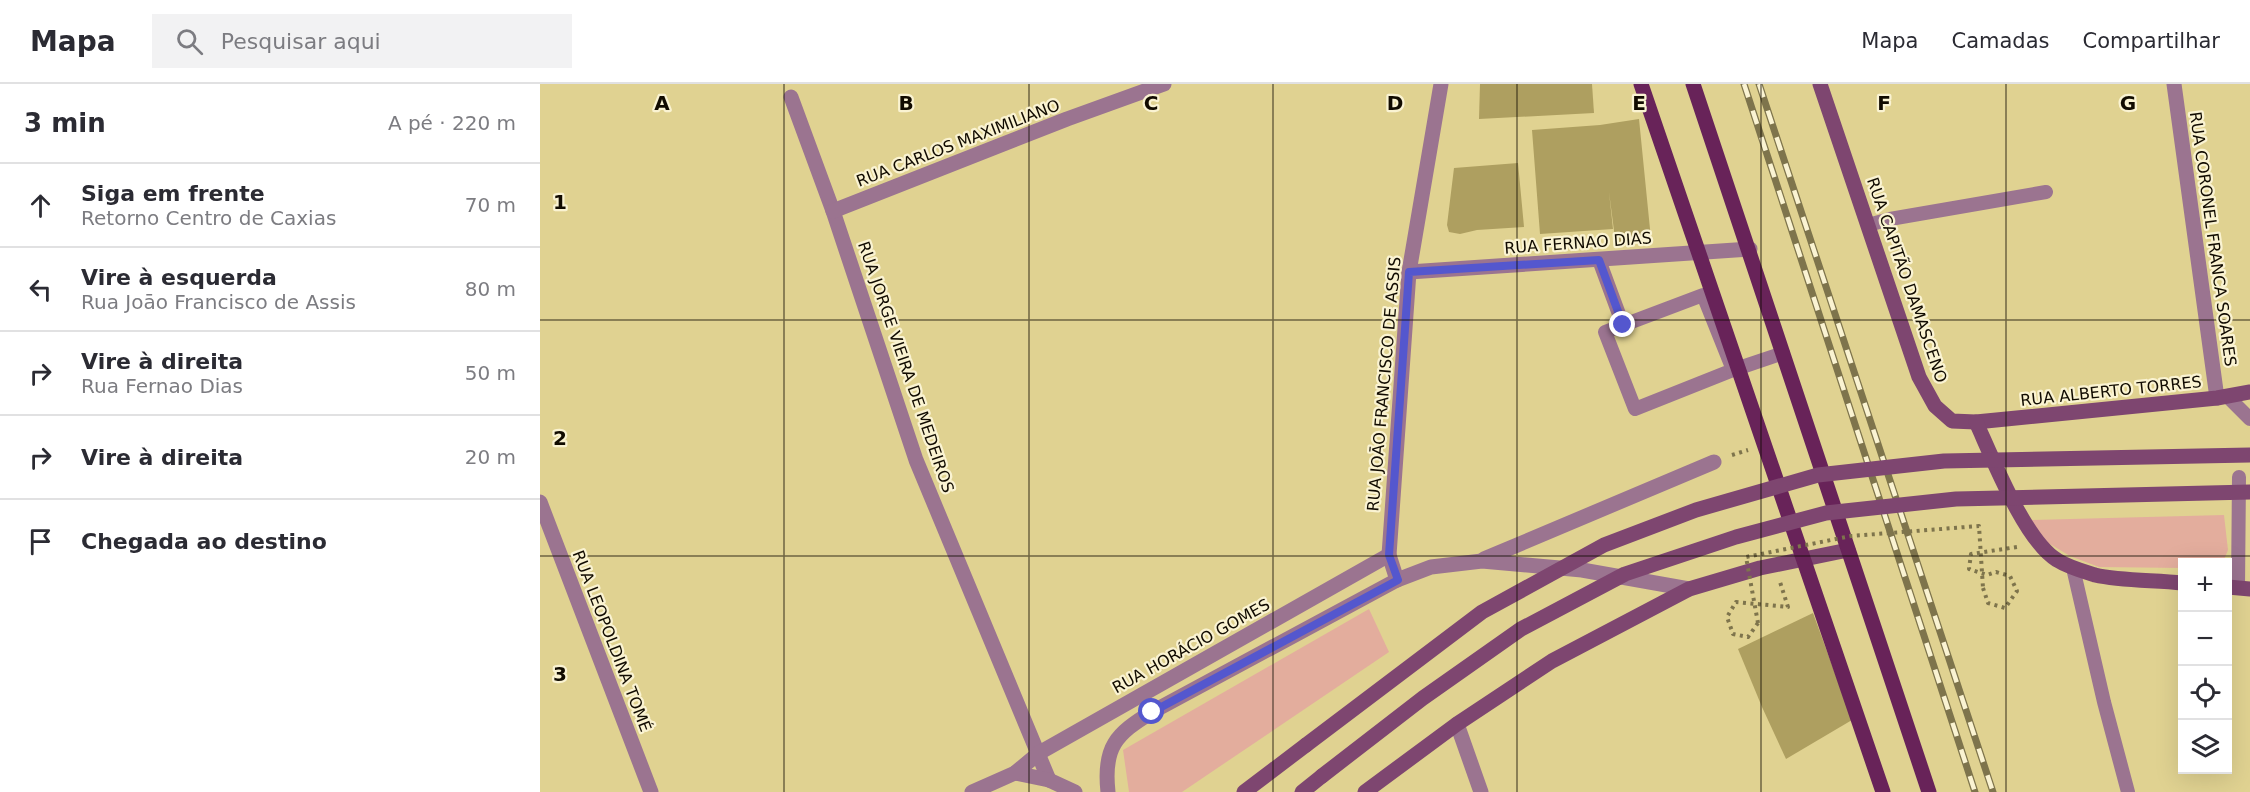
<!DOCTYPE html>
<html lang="pt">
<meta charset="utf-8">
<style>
:root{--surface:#fff;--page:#f2f2f3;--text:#2b2b33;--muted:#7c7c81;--line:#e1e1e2}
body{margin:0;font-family:"DejaVu Sans",sans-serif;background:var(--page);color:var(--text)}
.controls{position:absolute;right:18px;bottom:18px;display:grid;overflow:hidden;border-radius:0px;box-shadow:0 6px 24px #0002}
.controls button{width:54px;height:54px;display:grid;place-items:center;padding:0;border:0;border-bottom:2px solid var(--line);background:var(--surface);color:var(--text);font:30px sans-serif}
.stop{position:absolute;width:18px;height:18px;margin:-14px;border:4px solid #5457ce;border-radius:50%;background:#fff}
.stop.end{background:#5457ce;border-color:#fff;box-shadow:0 2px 6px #0008}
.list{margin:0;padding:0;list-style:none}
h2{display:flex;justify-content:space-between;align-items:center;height:78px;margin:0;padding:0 24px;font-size:26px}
h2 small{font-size:20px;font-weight:400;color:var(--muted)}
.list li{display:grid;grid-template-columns:39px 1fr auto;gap:18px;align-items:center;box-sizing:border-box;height:84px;padding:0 24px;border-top:2px solid var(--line)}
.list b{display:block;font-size:22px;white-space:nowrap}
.list p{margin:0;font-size:20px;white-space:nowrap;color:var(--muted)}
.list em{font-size:20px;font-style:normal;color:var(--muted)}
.icon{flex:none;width:33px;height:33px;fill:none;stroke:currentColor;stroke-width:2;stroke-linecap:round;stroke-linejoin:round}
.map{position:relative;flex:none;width:1710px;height:708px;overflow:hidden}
header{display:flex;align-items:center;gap:36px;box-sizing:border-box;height:84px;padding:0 30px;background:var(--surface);border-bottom:2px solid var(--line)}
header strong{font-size:28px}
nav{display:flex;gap:33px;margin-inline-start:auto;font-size:21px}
.search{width:420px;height:54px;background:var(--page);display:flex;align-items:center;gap:15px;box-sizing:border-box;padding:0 21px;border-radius:0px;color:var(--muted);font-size:22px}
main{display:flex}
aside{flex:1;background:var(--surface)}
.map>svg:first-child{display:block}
.green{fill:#e3ad9d}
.building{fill:#ae9f60}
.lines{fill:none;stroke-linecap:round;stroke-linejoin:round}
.path{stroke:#7e744c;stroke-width:4;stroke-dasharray:3 4.5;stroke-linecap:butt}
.lane{stroke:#9b7490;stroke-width:14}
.street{stroke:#9b7490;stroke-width:15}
.secondary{stroke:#7e4670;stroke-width:15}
.primary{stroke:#682359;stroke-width:15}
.rail-casing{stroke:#7e744c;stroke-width:7}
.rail{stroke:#faf3d2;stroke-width:4.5;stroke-dasharray:14;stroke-linecap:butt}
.path-bridge{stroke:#7e744c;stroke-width:4;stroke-dasharray:3 4.5;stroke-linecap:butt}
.secondary-bridge{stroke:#7e4670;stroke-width:15}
.route{stroke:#5457ce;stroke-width:8}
.grid{fill:none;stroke:#110b00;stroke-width:1.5;stroke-opacity:0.55}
.labels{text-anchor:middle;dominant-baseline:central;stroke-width:4.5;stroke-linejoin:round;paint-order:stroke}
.street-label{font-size:16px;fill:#110b00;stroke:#faf3d2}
.grid-label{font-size:20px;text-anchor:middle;font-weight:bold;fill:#110b00;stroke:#faf3d2;stroke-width:4.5;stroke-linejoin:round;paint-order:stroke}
</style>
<header>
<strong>Mapa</strong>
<div class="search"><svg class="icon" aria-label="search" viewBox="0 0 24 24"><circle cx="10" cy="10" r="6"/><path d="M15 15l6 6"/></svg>Pesquisar aqui</div>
<nav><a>Mapa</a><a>Camadas</a><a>Compartilhar</a></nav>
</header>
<main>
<aside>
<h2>3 min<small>A pé · 220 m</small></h2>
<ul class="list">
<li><svg class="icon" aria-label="ahead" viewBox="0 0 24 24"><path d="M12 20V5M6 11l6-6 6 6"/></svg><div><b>Siga em frente</b><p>Retorno Centro de Caxias</p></div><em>70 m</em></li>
<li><svg class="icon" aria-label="left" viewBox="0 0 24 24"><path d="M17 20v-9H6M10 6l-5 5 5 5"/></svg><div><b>Vire à esquerda</b><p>Rua Joāo Francisco de Assis</p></div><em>80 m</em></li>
<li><svg class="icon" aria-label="right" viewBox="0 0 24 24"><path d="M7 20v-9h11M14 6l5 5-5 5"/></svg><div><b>Vire à direita</b><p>Rua Fernao Dias</p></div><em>50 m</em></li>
<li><svg class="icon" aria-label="right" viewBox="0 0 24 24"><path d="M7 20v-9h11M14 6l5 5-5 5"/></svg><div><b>Vire à direita</b></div><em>20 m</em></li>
<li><svg class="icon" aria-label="arrive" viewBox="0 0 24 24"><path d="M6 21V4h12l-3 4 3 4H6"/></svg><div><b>Chegada ao destino</b></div></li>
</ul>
</aside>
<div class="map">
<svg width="1710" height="708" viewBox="0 0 1710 708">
<rect width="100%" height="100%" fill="#e0d291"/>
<!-- green -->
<g class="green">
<path d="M1684 431 1688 466 1683 478H1642V484L1559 483 1530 472 1500 454 1491 436Z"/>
<path d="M829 525 849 568 642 708H589L583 666Z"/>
</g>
<!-- building -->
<g class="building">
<path d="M940 0H1052L1054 29 939 35Z"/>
<path d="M1099 35 1111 155 1076 162 1069 108 1073 145 1000 150 992 46 1060 41Z"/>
<path d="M978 79 984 143 937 146 920 150 909 148 907 141 914 84Z"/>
<path d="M1273 529 1312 636 1246 675 1222 623 1198 565Z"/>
</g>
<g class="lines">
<!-- path -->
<g class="path">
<path d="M1192 371 1208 366"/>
<path d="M1443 504 1448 519 1465 524 1477 507 1470 492 1456 488 1447 491 1429 485 1431 470 1477 463"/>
<path d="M1218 539 1208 553 1193 550 1187 533 1196 518 1248 523 1240 498"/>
</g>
<!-- lane -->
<g class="lane">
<path d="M1328 141 1350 135 1506 108"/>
<path d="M1059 176 1083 241"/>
<path d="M1163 211 1193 286 1095 325 1065 248Z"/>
<path d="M1193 286 1243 269"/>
<path d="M1688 313 1710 335"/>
<path d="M1533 484 1564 618 1588 708"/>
<path d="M1698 504 1699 393"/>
</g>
<!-- street -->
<g class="street">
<path d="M1634 0 1677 314"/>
<path d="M251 13 293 127 376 376 509 696"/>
<path d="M293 127 527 35 624 0"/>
<path d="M869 188 1210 165"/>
<path d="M0 418 111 708"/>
<path d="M944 475 1174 378"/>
<path d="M857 496 849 471 869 188 901 0"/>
<path d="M917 640 941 708"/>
<path d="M475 689 509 696 535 708"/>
<path d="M432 708 475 689 499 669 849 471"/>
<path d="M568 708C563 663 576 650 612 628L857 496 891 483 942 477 1042 486 1149 505"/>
</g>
<!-- secondary -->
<g class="secondary">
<path d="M1280 0 1379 293 1395 322 1412 337 1436 338 1677 314 1710 308"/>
<path d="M1436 338C1452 373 1485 457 1517 476 1528 483 1542 487 1555 491 1581 497 1616 496 1642 499"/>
<path d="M1688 503 1710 505"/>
<path d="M704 708 766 661"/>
<path d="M762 708 782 692"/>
<path d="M825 708 917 640 1012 577 1149 505 1220 484 1308 466"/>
</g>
<!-- primary -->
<g class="primary">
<path d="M1101 0 1343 708"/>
<path d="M1153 0 1389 708"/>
</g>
<defs>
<g id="rail">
<path d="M1204 0 1435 708"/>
<path d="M1219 0 1453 708"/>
</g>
</defs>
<!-- rail casing -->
<use href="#rail" class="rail-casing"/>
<!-- rail -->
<use href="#rail" class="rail"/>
<!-- path-bridge -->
<path class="path-bridge" d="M1218 539 1206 473 1311 452 1439 442 1443 504"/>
<!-- secondary-bridge -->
<g class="secondary-bridge">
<path d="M766 661 942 528 1064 461 1156 426 1278 391 1404 377 1710 371"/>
<path d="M782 692 883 614 981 545 1085 490 1196 453 1286 429 1416 415 1710 408"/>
</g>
</g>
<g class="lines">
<!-- route -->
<path class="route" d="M612 628 858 496 849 471 869 188 1059 176 1083 241"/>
</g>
<!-- grid -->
<path class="grid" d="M244 0V708M489 0V708M733 0V708M977 0V708M1221 0V708M1466 0V708M0 236H1710M0 472H1710"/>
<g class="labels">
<!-- street labels -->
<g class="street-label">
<text transform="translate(418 59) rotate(-21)">RUA CARLOS MAXIMILIANO</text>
<text transform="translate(1673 155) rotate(82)">RUA CORONEL FRANCA SOARES</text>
<text transform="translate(1038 159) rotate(-4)">RUA FERNAO DIAS</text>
<text transform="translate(1367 196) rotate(71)">RUA CAPITÃO DAMASCENO</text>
<text transform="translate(366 283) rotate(71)">RUA JORGE VIEIRA DE MEDEIROS</text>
<text transform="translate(844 300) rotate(-85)">RUA JOĀO FRANCISCO DE ASSIS</text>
<text transform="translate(1571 307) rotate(-6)">RUA ALBERTO TORRES</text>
<text transform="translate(72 557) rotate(69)">RUA LEOPOLDINA TOMÉ</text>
<text transform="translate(651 562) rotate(-29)">RUA HORÁCIO GOMES</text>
</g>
</g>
<g class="grid-label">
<text x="122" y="26">A</text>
<text x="366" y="26">B</text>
<text x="611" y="26">C</text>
<text x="855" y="26">D</text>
<text x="1099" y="26">E</text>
<text x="1344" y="26">F</text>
<text x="1588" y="26">G</text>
<text x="20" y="125">1</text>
<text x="20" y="361">2</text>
<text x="20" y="597">3</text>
</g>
</svg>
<div class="controls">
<button>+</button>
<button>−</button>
<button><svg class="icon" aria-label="locate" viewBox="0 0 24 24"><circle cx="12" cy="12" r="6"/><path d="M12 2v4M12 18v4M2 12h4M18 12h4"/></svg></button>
<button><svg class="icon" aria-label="layers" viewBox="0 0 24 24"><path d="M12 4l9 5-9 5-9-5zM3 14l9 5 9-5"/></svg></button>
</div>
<div class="stop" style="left:612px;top:628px"></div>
<div class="stop end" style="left:1083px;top:241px"></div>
</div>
</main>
